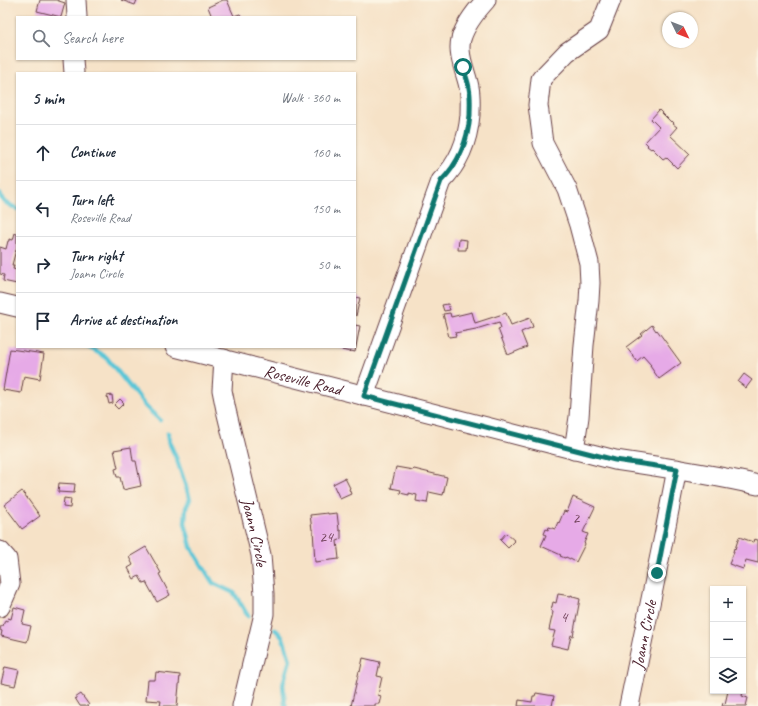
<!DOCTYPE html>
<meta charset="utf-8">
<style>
:root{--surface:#fff;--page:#f2f2f3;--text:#1f2937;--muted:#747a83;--line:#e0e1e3}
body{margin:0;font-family:Caveat,sans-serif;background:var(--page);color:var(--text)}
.controls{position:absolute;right:12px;bottom:12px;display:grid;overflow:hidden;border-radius:0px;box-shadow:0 1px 3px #0004}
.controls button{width:36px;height:36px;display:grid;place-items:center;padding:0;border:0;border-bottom:1px solid var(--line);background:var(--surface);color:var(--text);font:20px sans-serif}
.compass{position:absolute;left:662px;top:12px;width:36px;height:36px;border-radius:50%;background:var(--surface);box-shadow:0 1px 3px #0004;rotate:133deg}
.stop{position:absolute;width:12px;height:12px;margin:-9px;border:3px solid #0f766e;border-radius:50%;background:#fff}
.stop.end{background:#0f766e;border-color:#fff;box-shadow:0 1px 4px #0008}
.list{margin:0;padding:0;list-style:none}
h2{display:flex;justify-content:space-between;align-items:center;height:52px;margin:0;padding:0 16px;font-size:17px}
h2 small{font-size:13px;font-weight:400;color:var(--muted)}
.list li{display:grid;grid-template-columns:26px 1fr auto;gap:12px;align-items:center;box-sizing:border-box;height:56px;padding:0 16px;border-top:1px solid var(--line)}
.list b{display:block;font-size:15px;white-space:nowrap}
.list p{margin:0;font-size:13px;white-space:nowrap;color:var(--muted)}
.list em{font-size:13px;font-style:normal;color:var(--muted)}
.icon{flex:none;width:22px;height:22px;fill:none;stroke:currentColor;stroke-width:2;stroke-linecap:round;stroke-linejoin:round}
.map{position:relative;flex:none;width:758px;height:706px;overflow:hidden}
.search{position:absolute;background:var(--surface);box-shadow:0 1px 3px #0004;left:16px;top:16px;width:340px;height:44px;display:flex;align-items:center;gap:10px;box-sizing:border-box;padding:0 14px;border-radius:0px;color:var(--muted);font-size:15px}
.panel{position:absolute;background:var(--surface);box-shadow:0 1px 3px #0004;left:16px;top:72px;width:340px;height:276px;border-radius:0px}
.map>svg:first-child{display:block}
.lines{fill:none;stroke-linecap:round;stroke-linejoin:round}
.stream{stroke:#5cc6d7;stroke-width:4.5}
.building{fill:#e6aae7}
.minor-casing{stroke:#643c42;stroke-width:21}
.minor{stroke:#fff;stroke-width:19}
.route{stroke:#0f766e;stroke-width:5}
.labels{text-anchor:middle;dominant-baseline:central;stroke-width:3;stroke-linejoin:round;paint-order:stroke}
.number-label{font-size:15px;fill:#71425a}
.street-label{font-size:17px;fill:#4a1f2b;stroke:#fcf5e5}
</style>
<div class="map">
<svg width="758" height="706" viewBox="0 0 758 706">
<rect width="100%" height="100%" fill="#fcf5e5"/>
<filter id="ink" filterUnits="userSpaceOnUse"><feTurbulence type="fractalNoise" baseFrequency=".025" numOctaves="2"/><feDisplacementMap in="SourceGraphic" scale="8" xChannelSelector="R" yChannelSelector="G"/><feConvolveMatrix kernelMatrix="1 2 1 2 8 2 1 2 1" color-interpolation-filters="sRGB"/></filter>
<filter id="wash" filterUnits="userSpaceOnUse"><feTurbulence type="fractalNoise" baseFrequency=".012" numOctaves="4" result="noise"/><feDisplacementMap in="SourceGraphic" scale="16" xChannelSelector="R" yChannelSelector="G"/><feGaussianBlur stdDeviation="0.9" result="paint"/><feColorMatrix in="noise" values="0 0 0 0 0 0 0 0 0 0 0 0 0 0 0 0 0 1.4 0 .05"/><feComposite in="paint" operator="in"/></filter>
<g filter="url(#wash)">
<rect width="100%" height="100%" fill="#f6e2c7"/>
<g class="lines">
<!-- stream -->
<g class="stream">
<path d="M0 193 3 201 17 209"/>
<path d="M88 347 106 357 146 407 160 420"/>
<path d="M168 433 170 444 177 460 190 499 186 508 185 523 191 547 213 583 234 593 248 616"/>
<path d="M275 629 283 638 290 660 283 684 285 705 286 706"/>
</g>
</g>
<g id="blocks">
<!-- building -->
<g class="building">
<path d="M40 0H56L65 3 61 17 37 11Z"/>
<path d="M121 0H137L135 5Z"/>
<path d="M223 0H227L234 16 240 14 242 17H212L208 7Z"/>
<path d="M659 110 671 122 672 121 674 123 673 124 677 127 670 135 690 154 677 168 666 157 663 159 652 148 651 149 647 146 648 145 645 142 659 127 651 119Z"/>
<path d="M15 233 17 234V250H16L12 265H14L13 269 17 270V284L3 281 4 275 0 274V247L6 249 8 241H9V239L13 240Z"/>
<path d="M459 239 467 240 466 250H458Z"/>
<path d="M355 297 360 298 356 316H355Z"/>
<path d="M448 304 450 310 444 311 442 305Z"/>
<path d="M472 312 475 323 506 313 511 325 530 318 533 327 521 332 527 347 508 355 498 329 501 328 499 322 476 329 455 333 456 336 449 337 443 314 450 313 451 317Z"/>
<path d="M355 325 360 326 355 352 351 351 350 352 342 350 343 349 337 348 355 347Z"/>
<path d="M652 325 656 331 657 330 681 363 659 379 650 366 651 365 643 356 637 361 626 347 642 335 641 334Z"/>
<path d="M10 349 44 354 40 379 24 376 21 393 3 390Z"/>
<path d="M744 374 752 380 746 388 738 382Z"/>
<path d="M112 395 113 403 109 404 107 396Z"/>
<path d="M120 399 124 403 118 409 114 405Z"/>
<path d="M131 447 133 461H136L141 486 123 490 120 477H117L115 469 118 468 114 450Z"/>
<path d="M396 467 413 470 414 469 447 477 443 495 429 492 427 503 416 501 417 495 409 493V495L400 493 401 490 391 488Z"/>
<path d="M345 478 350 488 349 489 351 494 340 499 333 484Z"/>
<path d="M59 483 75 484 74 493 58 492Z"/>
<path d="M22 491 40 516 22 529 4 505Z"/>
<path d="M573 497 595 507 583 532 588 534 584 543 585 544 576 562 566 557 565 558 560 556 561 555 541 546 546 535 544 534 546 529 548 530 549 527 555 529 558 522 559 523 564 511 567 512Z"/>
<path d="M64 498 71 499 70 508 63 507Z"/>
<path d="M328 513V514L337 513 339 530 341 531V538L340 540 337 541 339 559 315 562 313 530H312L310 515Z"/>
<path d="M506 533 515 541 508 548 500 540Z"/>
<path d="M739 537 753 542 754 539 758 540V563L746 560 743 569 729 564 734 552H733L734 548 735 549Z"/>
<path d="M146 547 161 573 159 574 170 595 157 602 146 582 143 583 139 576 134 579 128 568 133 565 129 557Z"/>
<path d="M558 594 571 596V595L573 596V597L580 599 573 636 571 635 568 649 551 645 555 631 549 630 553 612 551 611 553 602 556 603Z"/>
<path d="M14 607 25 610 22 624 31 626 27 642 1 636 2 631 0 630 1 626H3L5 620 7 621 8 618 11 619Z"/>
<path d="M363 658 380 662 377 676 382 677 378 695 381 696 379 704H375V706H351L359 671 360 672Z"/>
<path d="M5 667 19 670 15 686 1 683Z"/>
<path d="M156 672 180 675 177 706H160L161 701 146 700 148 680H155Z"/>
<path d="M728 691H743L742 696 748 698 746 706H722L723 703 725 704Z"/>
<path d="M536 693 554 696 552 706H518L519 700 532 702 533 696H535Z"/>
<path d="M81 694 89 705 88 706H80L75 698Z"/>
</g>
</g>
</g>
<g filter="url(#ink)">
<use href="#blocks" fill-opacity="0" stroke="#643c42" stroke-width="1"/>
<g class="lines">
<defs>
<g id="minor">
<path d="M76 0 77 17"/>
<path d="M73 59 74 73"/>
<path d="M0 303 17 307"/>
<path id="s1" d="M175 347 615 460C663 467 711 474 758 485"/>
<path id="s2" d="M224 359 222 390 226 410 261 555 264 594V614L242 706"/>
<path d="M364 396 441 181C459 163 468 140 470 115 470 106 471 97 469 87 466 72 457 55 461 39 465 25 476 11 486 0"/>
<path d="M574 450 579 417 584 345 589 301 590 283 589 263 579 225 567 189 543 143 538 105 541 79 567 52 599 30 611 0"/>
<path d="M0 551 7 559 10 584 0 607"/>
<path id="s3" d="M629 706 664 536 677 469"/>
</g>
</defs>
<!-- minor casing -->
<use href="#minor" class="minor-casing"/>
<!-- minor -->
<use href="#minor" class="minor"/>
</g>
</g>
<g class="lines" filter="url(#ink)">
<!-- route -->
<path class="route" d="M463 67C465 74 468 81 469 88 471 97 470 106 470 115 468 140 459 163 441 181L364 396 615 460 677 469 657 573"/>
</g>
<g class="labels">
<!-- number labels -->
<g class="number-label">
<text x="576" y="518">2</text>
<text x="326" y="537">24</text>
<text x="564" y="617">4</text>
</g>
<!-- street labels -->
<g class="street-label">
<text stroke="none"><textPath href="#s1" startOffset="132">Roseville Road</textPath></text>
<text stroke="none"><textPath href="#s2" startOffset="177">Joann Circle</textPath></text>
<text stroke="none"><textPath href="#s3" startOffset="73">Joann Circle</textPath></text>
</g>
</g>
</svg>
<div class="controls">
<button>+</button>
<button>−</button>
<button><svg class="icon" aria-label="layers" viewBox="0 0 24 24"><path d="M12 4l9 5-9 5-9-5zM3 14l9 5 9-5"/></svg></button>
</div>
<svg class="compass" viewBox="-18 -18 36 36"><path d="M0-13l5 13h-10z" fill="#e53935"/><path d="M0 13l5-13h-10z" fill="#747a83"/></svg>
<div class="stop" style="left:463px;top:67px"></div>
<div class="stop end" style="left:657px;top:573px"></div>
<div class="search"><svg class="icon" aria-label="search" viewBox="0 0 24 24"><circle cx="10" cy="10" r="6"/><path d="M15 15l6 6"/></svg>Search here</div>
<section class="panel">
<h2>5 min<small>Walk · 360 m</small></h2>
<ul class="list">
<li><svg class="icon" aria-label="ahead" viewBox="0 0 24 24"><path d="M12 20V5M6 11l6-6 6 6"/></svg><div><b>Continue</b></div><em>160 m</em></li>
<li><svg class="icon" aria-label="left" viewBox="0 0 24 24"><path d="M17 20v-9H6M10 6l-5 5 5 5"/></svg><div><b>Turn left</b><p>Roseville Road</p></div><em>150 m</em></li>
<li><svg class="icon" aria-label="right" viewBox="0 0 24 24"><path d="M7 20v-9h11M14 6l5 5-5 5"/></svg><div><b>Turn right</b><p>Joann Circle</p></div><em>50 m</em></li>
<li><svg class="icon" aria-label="arrive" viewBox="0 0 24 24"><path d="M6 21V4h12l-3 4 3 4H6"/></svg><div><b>Arrive at destination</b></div></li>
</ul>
</section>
</div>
